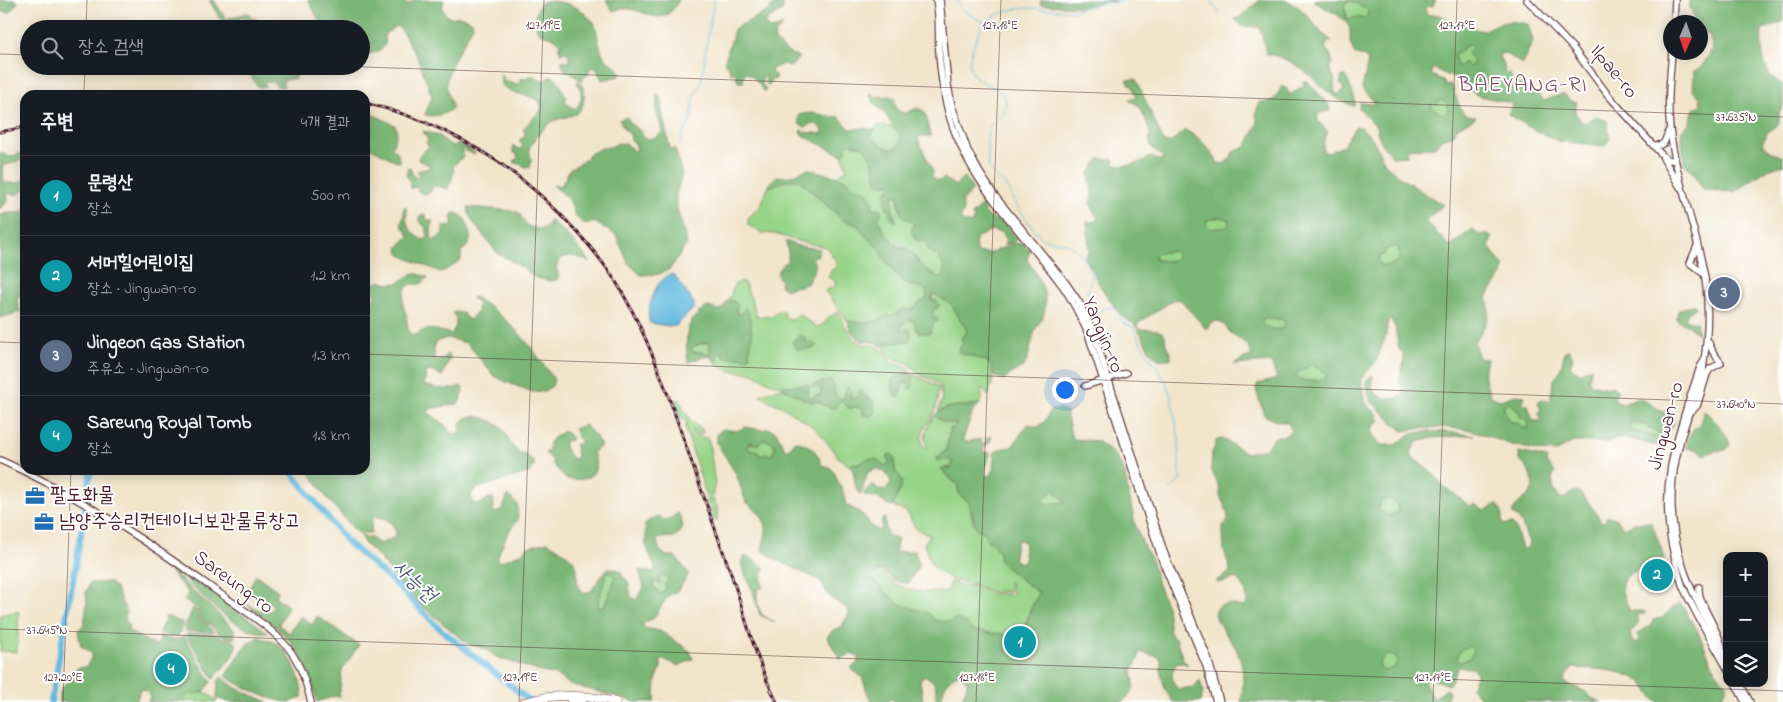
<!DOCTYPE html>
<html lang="ko">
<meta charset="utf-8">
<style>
:root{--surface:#171b24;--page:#242831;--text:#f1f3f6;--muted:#9ea1a6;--line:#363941;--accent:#8c9099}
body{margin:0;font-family:"Indie Flower","Poor Story",sans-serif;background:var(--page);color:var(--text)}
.controls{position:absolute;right:15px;bottom:15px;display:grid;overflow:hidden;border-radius:10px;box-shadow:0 2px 12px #0003}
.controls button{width:45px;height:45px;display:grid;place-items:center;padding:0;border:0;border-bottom:1px solid var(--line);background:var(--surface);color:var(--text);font:25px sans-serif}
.compass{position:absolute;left:1663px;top:15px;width:45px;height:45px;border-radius:50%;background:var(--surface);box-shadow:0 2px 12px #0003;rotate:182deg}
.you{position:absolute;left:1064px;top:389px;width:18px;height:18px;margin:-12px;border:4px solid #fff;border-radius:50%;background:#1a73e8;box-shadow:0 0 0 8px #1a73e833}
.badge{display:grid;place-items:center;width:32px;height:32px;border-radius:50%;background:var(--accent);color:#fff;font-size:16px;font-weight:700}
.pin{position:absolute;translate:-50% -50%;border:2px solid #fff;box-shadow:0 1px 5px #0006}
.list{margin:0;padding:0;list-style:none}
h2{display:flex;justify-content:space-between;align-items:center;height:65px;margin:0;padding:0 20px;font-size:21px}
h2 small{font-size:16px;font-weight:400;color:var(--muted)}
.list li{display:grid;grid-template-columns:32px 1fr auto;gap:15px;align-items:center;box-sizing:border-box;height:80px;padding:0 20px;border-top:1px solid var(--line)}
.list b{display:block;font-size:19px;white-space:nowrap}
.list p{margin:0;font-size:16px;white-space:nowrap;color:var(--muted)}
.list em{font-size:16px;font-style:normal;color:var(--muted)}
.icon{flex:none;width:28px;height:28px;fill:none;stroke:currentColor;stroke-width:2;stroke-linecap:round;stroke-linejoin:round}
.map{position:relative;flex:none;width:1783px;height:702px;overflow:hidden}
.search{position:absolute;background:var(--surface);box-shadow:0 2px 12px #0003;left:20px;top:20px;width:350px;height:55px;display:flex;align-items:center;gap:12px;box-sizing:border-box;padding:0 18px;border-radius:28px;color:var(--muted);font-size:19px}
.panel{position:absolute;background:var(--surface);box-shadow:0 2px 12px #0003;left:20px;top:90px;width:350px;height:385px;border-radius:15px}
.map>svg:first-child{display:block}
.green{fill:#97d488;stroke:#707a5a}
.forest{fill:#79b674;stroke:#626a50;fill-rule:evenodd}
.water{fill:#63bae0;stroke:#566c86}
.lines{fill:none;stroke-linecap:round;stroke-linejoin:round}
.stream{stroke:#63bae0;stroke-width:1}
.river{stroke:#63bae0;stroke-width:6}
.secondary-casing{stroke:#633d43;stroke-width:8}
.highway-casing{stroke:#633d43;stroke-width:9}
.secondary{stroke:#fff;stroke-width:5.5}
.highway{stroke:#fff;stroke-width:8}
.rail-casing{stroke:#4a1f2b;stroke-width:3}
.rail{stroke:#fff;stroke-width:1;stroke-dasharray:4;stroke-linecap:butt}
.ticks{fill:none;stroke:#4a1f2b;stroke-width:1;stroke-opacity:0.45}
.labels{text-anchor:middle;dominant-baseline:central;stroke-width:4;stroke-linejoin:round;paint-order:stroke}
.street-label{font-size:20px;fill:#4a1f2b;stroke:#fff}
.poi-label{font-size:20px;fill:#4a1f2b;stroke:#fff;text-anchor:start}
.water-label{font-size:21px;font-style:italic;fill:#545d73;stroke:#fff}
.quarter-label{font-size:22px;letter-spacing:1px;fill:#815062;stroke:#fff}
.ticks-label{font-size:12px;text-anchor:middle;fill:#4a1f2b;stroke:#fff;stroke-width:4;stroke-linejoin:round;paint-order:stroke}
</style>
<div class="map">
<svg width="1783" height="702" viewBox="0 0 1783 702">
<rect width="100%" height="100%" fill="#fff"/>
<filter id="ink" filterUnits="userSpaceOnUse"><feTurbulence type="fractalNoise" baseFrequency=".02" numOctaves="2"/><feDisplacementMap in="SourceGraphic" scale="10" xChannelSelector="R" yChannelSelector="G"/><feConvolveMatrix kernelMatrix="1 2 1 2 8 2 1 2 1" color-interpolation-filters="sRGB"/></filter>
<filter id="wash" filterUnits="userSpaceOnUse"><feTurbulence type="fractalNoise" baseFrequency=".0096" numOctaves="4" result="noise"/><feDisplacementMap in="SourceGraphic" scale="20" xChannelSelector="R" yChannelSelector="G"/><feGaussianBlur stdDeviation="1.12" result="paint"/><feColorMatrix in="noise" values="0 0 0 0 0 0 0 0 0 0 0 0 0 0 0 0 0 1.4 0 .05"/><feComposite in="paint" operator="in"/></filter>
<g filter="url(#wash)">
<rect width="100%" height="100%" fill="#f1e4ca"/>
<!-- green -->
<g class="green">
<path d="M1352 1 1364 8 1368 12 1367 16 1364 19 1358 17 1348 19 1344 6 1347 2Z"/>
<path d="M1471 45 1473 48 1470 56 1473 58V65L1471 67 1463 63 1460 66H1457L1454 56 1456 53 1462 51 1464 46Z"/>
<path d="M1440 100C1446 101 1447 104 1449 109L1444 116 1432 108 1431 104Z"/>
<path d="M878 125 891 127 900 133C901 138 901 141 899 145 891 155 877 143 871 136Z"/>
<path d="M849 143C852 144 858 145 861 146 876 153 872 173 881 184H891L893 188 887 190V198L885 200 887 208 896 220C892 213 890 203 894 195H898L900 210 905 219 912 220 914 223 912 227 916 240 925 241C926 243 927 246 928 249 932 255 930 249 935 254 941 259 946 269 944 277L940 278 926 270 906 248 898 246 884 232 878 222 880 209H874C862 192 856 184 836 177L847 169 842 155 845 153 846 147Z"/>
<path d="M789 180H799L843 220 857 225 876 246 879 247 922 287 926 292 927 298 912 309 898 311 895 315 883 317C876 325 859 322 848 321L825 291 828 288H833L836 282 828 277 831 270 835 269 836 259 831 256 830 251 826 247 801 242 775 234 763 233 748 225V218L760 207 768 188 779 182Z"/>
<path d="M1220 217 1228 219 1229 223 1227 227 1210 229 1206 224 1207 220Z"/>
<path d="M1397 246 1399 250V260L1389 266H1381L1377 261C1381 252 1387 248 1397 246Z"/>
<path d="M1174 251 1178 254 1176 260 1170 261 1156 260 1154 257 1158 253Z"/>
<path d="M743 281 747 288 756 313 755 315C765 318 773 317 781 310L784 312V316L789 319 794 318 799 314 817 327 824 324 829 317 839 312C845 325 850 341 865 344 871 346 874 344 880 348 885 351 887 358 893 362 899 365 905 365 910 371L909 373 894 377 901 387 903 383H908L912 387 913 375H916L939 387C937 394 938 401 936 407 932 423 916 430 924 448L927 447C922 436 928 425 935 415 940 422 948 423 956 424L955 427 950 429 946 451 940 454 943 459 954 461 951 468 945 467 944 473 958 486C958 495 961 497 969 502L973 522 985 533 988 541H991L999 552V559L1005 567 1039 593 1030 611 1020 637 1017 641H1011L1008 636 973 630 966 623 935 621 911 609 898 604 871 577 880 570C898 592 919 593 946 592L950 581 959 585 974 586 994 595 998 593 1011 595 1012 593 1010 582H1009V592L997 591 994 593 974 584 955 581 939 572 931 564 924 544 930 535 916 529 907 512 893 506 902 482 899 475 895 471V460L887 458 889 462V465L885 466 881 463H853L850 466 839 458 820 433 812 426 783 407 759 396 761 394 782 388 806 400 811 402 820 401 832 408 837 403 842 402 850 409 856 407 861 408 871 399 864 395 862 390 859 391 858 397 851 399 850 395 840 399 835 394 831 381 813 384 822 390 820 395 811 398 808 396 809 385 782 386 769 382 753 373 729 371 716 363 706 352H692L691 349 693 346 708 342C711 347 709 353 712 359L722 351 738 357H749L750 345 752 339 744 312 741 314H737L736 303 729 299 735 284Z"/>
<path d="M936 294 951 304 967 331 963 340 964 354 989 362C996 377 992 380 989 394L988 396 984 390 981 389 982 398 981 403 971 406H959L938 411 942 400 940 384 921 375 907 363 895 359 886 352 884 346 885 344C893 341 901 342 909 339V336L911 333 900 330 906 320H912L915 323 930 329 934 318 932 315 933 311 939 306 931 298 932 295Z"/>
<path d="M1263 318 1283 319 1286 324 1282 329C1274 330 1268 330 1262 323Z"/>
<path d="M1311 364 1324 371 1326 376 1324 379 1305 381 1296 376 1297 373Z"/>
<path d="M679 399C685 412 689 422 702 429L703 433 700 434 692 430 694 434 708 439 709 442 715 484 712 497 717 506V522L713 518 685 427 687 425 685 419H681L675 402Z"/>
<path d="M1509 403 1526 418 1529 428H1523L1518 423 1508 421 1503 406Z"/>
<path d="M1635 422 1658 431 1659 435 1656 437 1632 431 1629 428 1630 423Z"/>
<path d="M763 440 771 441 775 446 773 454 770 456H760L756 450 753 451 748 449 747 443 759 444Z"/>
<path d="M1053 491 1066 501 1065 502C1058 502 1049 508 1043 502L1045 497Z"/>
<path d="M1387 499 1394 500 1398 506V510L1393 515H1387L1379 511V505L1382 500Z"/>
<path d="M607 573 612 574 615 576C615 586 607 597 604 607L598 608C596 598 604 587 605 576Z"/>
<path d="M661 576H665L668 579 664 592 660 594 653 585 654 582Z"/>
<path d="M18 611 19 613 17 652 0 651V615Z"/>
<path d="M1469 646 1473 650C1472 659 1466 661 1458 662L1456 657 1460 649Z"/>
<path d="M1387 655 1395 656 1397 660 1395 667 1385 671 1380 669C1379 663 1381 659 1387 655Z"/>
<path d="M204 692 217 700 216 702H185L184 700 185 695Z"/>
</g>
<!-- forest -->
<g class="forest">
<path d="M0 0H15L18 2 9 13 0 11Z"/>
<path d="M209 0H214L226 19 247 13 250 14 251 18H255L264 29H255L254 27 248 29 245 26 248 22 243 18H240L239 22 235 20 234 27 228 29 223 24Z"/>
<path d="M308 0H403L406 4H410L414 0H444L442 8 448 17 452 18C460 14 465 18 472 22L473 26C464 42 450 63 447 80 445 89 450 99 453 108 444 115 436 117 425 115L432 96 417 57 400 28 396 26 384 35 386 43 381 50 361 57V29H324Z"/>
<path d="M606 0H679C676 5 672 12 666 15 654 23 634 2 613 11Z"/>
<path d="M778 0H783V10C777 16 767 16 765 26L772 30 783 25 775 34 774 39C782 47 788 55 799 57L792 66H787L785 63 772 69 771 72 775 75 776 79 770 80V84L767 85 765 82 767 76 762 77V84L766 90 764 91 762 90C759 84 753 75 747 73L744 75 743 82H738L735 72 731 74 729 67 724 63C727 51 732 41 734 29L768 11Z"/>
<path d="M1041 0H1117L1084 7 1040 5Z"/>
<path d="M1260 0C1267 0 1277 0 1284 0 1301 4 1310 19 1320 31 1324 36 1329 37 1332 42H1327L1325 49 1329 52 1333 62 1329 68 1335 80 1334 90 1338 95 1344 89 1340 84 1342 76 1345 75 1354 96 1355 105 1353 106C1346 103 1338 100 1332 95 1309 77 1298 59 1266 54L1262 34 1259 27 1242 26 1235 19 1239 18Z"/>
<path d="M1313 0H1436L1433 6H1428L1425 10 1428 15H1440L1456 26C1468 23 1472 29 1483 31 1500 21 1509 20 1528 24L1533 41 1522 64 1504 53 1499 55 1505 69 1504 72 1506 74 1510 73 1513 82 1529 88 1532 95H1539L1544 101 1559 95H1565L1571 101 1577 102 1575 112 1580 120 1585 123 1596 116 1607 121 1610 139 1604 146 1558 141 1536 131 1508 114 1512 105 1510 103 1476 95 1453 76H1449L1433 68 1431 72 1432 75 1443 80 1445 86 1451 85C1456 95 1458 107 1465 115L1476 117 1456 128 1454 135 1441 139 1435 147 1407 149V156L1392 157 1388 149 1384 148 1377 132 1378 128 1359 108 1360 103 1372 104 1374 102 1362 89 1368 61 1365 57 1355 55C1354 51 1350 45 1350 41 1350 35 1351 30 1348 25 1340 13 1324 9 1313 0ZM1352 1 1364 8 1368 12 1367 16 1364 19 1358 17 1347 19 1344 6 1347 2ZM1470 45 1473 48 1468 51V55L1473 58V65L1469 66 1465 62 1460 66H1457L1454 56 1456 53 1462 51 1464 46ZM1440 100C1446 101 1447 104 1449 109L1444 115 1432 108 1431 104H1437Z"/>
<path d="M1689 0H1783V22C1775 23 1770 28 1762 29 1761 42 1762 65 1770 75 1774 79 1779 82 1783 85V106L1779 112V123L1767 133 1762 144 1771 152 1783 157V165L1765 171 1734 192 1705 190 1699 184 1696 176 1684 163 1681 131 1689 124 1694 109 1701 105 1700 97 1693 91 1694 71 1702 66 1713 49 1709 34 1701 33 1700 22H1694C1695 12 1688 9 1689 0Z"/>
<path d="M544 1C556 1 569 3 579 9 585 12 588 18 594 22 598 33 598 46 604 57 608 64 617 64 621 73L620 76 602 80 595 66 589 69V74L583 78 582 81 564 69 561 61H569V54L563 51 561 54 558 47H561V44C558 42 555 38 552 37 548 35 543 35 540 33 531 25 535 6 544 1Z"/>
<path d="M249 66H293V72L296 78 282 81 284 87 276 86 274 82H264L266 87H258L249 73 251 68Z"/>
<path d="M502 74 504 80 517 84 521 82V79L533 76 541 80 545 81 550 76C558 76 561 85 563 92L567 97 565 100 566 103 575 109C584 100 582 92 577 82L578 81C585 88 585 89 584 98 583 121 563 113 549 124 541 130 535 140 529 148L531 160 530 168 515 163 514 161 518 158 517 154 513 152V145L518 149H521L523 144 520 142V139L525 137 524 128 540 111 542 106C530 87 499 101 501 75Z"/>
<path d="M1136 79 1164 143 1171 142 1185 130C1201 138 1209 148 1218 163L1224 164 1231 158 1233 152 1246 147 1258 123 1256 113 1259 102C1275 102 1275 99 1282 86L1287 89 1290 95 1304 85 1303 81H1307L1329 105 1330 111 1322 112 1317 116 1318 121 1328 132C1324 139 1322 144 1324 152L1329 153 1333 150 1344 146 1349 136 1355 127H1361L1372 138 1386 165 1404 180 1443 205 1425 221 1450 246 1473 229 1479 235 1489 234 1492 237 1489 247 1504 267 1502 275 1487 297C1492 318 1486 325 1474 342L1479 358 1487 359C1483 375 1484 383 1492 397L1500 400 1516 395 1525 396 1522 403 1528 405 1533 421H1538L1541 419 1538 413 1541 409 1538 403 1540 400H1551L1553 381 1560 371 1565 351 1569 350 1573 357 1570 367 1579 373 1592 367 1589 379 1591 384 1606 388 1613 386 1618 391 1614 397 1617 402 1623 404 1639 398 1671 416 1674 424 1664 436 1665 444 1653 445 1627 438 1616 439 1607 442H1573L1556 452 1540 451 1512 445 1471 430 1444 427 1415 429 1403 431C1398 428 1374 404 1371 401 1368 395 1368 387 1366 381L1371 376H1373C1373 379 1372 382 1372 385 1373 399 1393 401 1403 395V390L1399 381 1404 362V356L1399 349 1395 327 1391 320 1388 321 1386 336 1376 361 1362 378C1361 385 1364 400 1368 406 1373 411 1380 413 1379 422L1373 426 1372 434 1381 445H1396C1401 441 1406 436 1413 434 1429 429 1457 433 1474 435L1431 438 1417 442 1411 452 1413 458 1436 476 1442 485 1470 506 1475 504 1484 511 1497 504 1502 512V522L1505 525 1511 523 1516 529 1522 549H1526L1530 543C1523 534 1524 518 1512 514 1517 497 1539 498 1531 477 1528 470 1526 464 1519 460V452L1547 458 1546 462 1555 472 1552 479 1554 490 1559 497 1563 499 1575 491 1579 492 1597 513 1600 521 1605 522 1607 516 1615 518 1624 528 1634 523 1651 522 1665 558C1653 563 1624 572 1622 585 1621 594 1627 603 1630 611H1642L1646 613 1638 615V625L1630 633 1632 641 1637 643 1639 641 1638 634C1643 629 1650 627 1653 620L1662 618 1679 602 1684 607 1687 615 1696 628 1715 670 1723 681 1728 685 1719 702H1658C1649 696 1647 686 1640 681 1622 669 1594 669 1573 668L1568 672 1564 682 1586 692 1592 698 1601 702H1483L1471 687 1477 674 1472 668 1458 667 1449 685 1428 678 1426 681 1429 692 1434 698 1447 689 1449 692 1445 702H1241C1244 682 1245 661 1233 644 1226 633 1218 626 1215 613L1219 606 1229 604 1243 607 1247 603C1247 593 1244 585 1237 578L1218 583 1216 581 1229 573 1230 569 1224 550 1223 536V526L1228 518 1227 511 1220 496V489L1211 469 1212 453 1217 440 1223 439 1246 453 1266 449C1278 429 1275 441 1290 433L1291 429 1288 423 1276 421 1264 415 1256 390 1257 384 1277 379 1271 362 1234 365 1244 358 1252 356 1248 345 1231 333 1223 324 1217 321 1210 323 1208 328H1205L1181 300 1175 299 1137 324 1139 329C1147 330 1161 327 1165 336 1166 339 1165 342 1166 344 1168 350 1172 352 1171 359H1162L1160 360C1146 352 1145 337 1135 325 1132 321 1126 321 1123 317 1106 297 1096 280 1085 257L1089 250 1087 222H1093L1098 219 1090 203 1092 193 1089 173 1099 159H1113L1115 165C1126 168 1140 163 1150 157L1159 160 1165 158 1152 148 1149 141C1153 132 1143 114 1139 106L1129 100 1136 97 1133 88 1126 80ZM1220 217 1228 219 1229 223 1227 227 1210 229 1206 224 1207 220ZM1397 246 1399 250V260L1389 266H1381L1378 261 1379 256 1384 255 1386 249ZM1174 251 1178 255 1176 260 1170 261 1156 260 1154 257 1158 253ZM1263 318 1282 319 1285 324 1282 329C1274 330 1268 330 1262 323ZM1311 365 1324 371 1326 376 1324 379 1305 381 1296 376 1297 373ZM1509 403 1519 412 1521 418H1526L1529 428H1523L1518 423 1508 421 1503 406ZM1635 422 1658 431 1659 435 1656 437 1632 431 1629 428 1630 423ZM1387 499 1394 500 1398 506V510L1393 515H1387L1379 511V505L1382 500ZM1469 646 1473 650C1472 659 1466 661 1458 662L1457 657 1460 650ZM1387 655 1395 656 1397 660 1395 667 1385 671 1380 669C1379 663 1381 658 1387 655Z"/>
<path d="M657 93 664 105 661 107 670 149H675L682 174 676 195V206L686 237 687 244 670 269 659 274 641 275 628 263 616 235 594 222 585 225C571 215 576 213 569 200 566 195 558 190 553 185L561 186 570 169 582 162 590 154 601 148 611 147 618 143 626 144 634 151 637 150 635 143 631 140 630 134 625 130 619 120 627 117 631 124 642 132 643 137 645 139 655 138 661 134 662 131 656 110Z"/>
<path d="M872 93 877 97 890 96 895 99C893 106 900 116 908 112 911 111 914 109 917 108L924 111C929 119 926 128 931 136H919L918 139 933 172 932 176 935 180 939 181 944 178 955 186 963 177H965L973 190 962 202 964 212 960 216 962 221 971 224 974 218 972 216 973 213 983 204 985 213 989 217 1007 225 1018 239 1013 243 1004 245 1006 239 1003 233 990 230 985 234 977 237 975 244 977 252C997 255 990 252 1005 247 1011 245 1017 244 1022 242L1030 250 1027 260C1039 278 1050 294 1043 317 1041 322 1037 325 1035 330 1031 343 1030 355 1024 367L1017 370 1004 379 995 377 989 362 958 352 960 347 963 344 961 337 965 335 967 331 951 304 936 295H932L931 299 933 301 936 300 939 306 933 311 932 315 934 318H937L938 321 934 322 930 333H920L916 329 915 323 912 320 906 321 900 330 902 331 908 328C913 332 910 336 909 341L885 344 884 346 879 345 877 342C862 343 850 337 848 321 859 322 876 325 883 317L895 315 902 309H912L927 298 926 292 922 287C903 289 891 267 881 254L882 251 879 247 872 243 857 225 843 220 800 180C784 179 781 183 768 188L770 183 777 176C792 179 796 172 809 169L845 179 856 187 864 190 871 198 873 203 872 206 874 209H880L882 211 881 215 878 218C880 225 890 242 897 246 901 248 905 247 908 250 915 255 920 265 926 270 930 273 936 275 940 278L944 277C946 269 941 259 935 254 930 250 932 255 928 249 927 246 926 243 925 241L916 240C912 234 911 230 914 223L902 216 898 195H894C889 204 894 213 896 222 887 216 890 208 884 200L887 198 885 192 893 187 891 184H878C874 171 874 153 861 146 858 145 852 144 849 143L846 147 845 153 842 155 802 135 800 131 801 130 805 132 823 134V131L817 124H811L806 127 799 124V115C814 110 825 117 839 117L850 129 865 128 875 129 871 136C877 143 891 155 899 145 901 141 901 138 900 133 891 129 891 122 885 114 879 107 873 105 870 95Z"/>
<path d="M365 111 366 114 374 115 395 125 397 133 392 147 399 154 398 157 400 161 398 162 371 148 365 142Z"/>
<path d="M423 131 440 136 444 141 453 146C462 142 468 148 475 153L473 154 462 149 463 157 453 166 454 172 448 189 436 186 432 187V191L425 194 419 192 417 188 414 187 411 189 410 181 406 175 408 168H410L414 177H418L419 174 417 171 429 168V165L418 160 420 154 429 147 426 143 428 140Z"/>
<path d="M0 152 9 157 25 152V159L3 166 4 183H18L25 179V189L18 194H7L8 201 0 209Z"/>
<path d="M405 206C409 212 405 216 407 223 409 230 417 236 422 240L426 239 428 236 426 228 418 219 422 215H426L427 220 432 221 431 239C437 242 439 236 443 233V226L449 227 453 223 451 217 453 213C467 212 474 236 468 246 466 248 463 249 461 251V260L446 270 440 272 402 256 398 251 399 246 409 236 401 224 404 214 403 211Z"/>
<path d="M468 207 514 211 519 213 527 226 537 229 545 228 550 220C565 232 579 247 589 262 577 256 562 250 556 268L559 275 557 280 550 281 536 278 514 262 498 254 475 225 469 215Z"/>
<path d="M25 208V294L17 298 20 312 0 318V215L9 213H21Z"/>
<path d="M786 241 798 246 820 249 817 256H814L812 259 815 262V268L807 284 787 289 780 286 781 282 777 274C778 266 787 264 788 257 789 253 786 246 786 241Z"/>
<path d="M414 273 428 277C427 278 423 283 422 283 419 285 417 284 414 284 403 284 403 298 403 307 409 316 405 327 411 335H416C427 325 439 331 452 334 455 326 459 320 453 313L455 312 463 313 466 318 470 320 477 312 478 304 472 298 474 297C510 318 532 346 554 380L552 386 544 391 533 392 506 382 493 375 467 343 447 338 436 342 434 349V359L441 360 448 354 450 358 442 376 434 372 427 371 424 385C437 389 448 391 461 386L463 389 461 399 458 404 432 408 427 412 443 423 452 433 458 434 461 430 460 424C463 421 465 418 469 417 479 414 499 423 504 431 508 436 509 444 514 448 520 453 527 456 534 461V466L530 472 476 489 471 495 472 503 481 504 488 498H493L494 506 493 511 496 513 503 508 508 495 517 504 518 520C509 528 500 549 497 560L499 562 520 554 528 547 548 542C557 549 575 556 577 569 578 580 575 582 583 592H590L608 568H613L621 571 623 577 628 581 631 596 636 600 644 587 639 570 652 572 656 570 646 545 645 524 651 519 659 516 664 520 669 519 678 513 682 521V530L675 537 660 538 657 541 659 549 666 556H675L689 574 678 590 667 597 654 618 643 623 644 628 660 631 690 651 693 659 678 666 666 660H661V668L656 680 655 702H636L569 684 556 675 541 672 496 657 486 649 468 644 410 596 379 557 365 544 360 536 371 538 380 544 395 537 396 530C390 520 384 516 372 517L371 533H357L327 498 308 470H365V387L366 382 365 377V322L372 311 375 294 369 286 381 281C394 289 403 279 414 273ZM607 573 612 574 615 576C615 583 607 599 604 606L599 608C596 598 604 587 605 576ZM661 576H665L668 579 667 583 664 584 666 588 664 592 660 594 653 585 654 582 660 584 659 579Z"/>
<path d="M729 299 738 305 736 309 737 314H741L744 312 745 307 749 313V318L752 321C749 327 753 332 752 339 751 345 749 351 749 357L746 359 741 357 725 358 722 351 718 355 719 360 712 359 710 345 708 342C703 342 694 344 691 349L692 352 709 353V357H702L688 362C687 358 687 355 687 351 685 330 689 317 708 307L717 310H721Z"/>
<path d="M1692 305H1695L1696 308 1688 313 1686 316 1687 320 1696 322 1698 334 1688 326 1678 321 1677 317 1678 311 1685 307Z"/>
<path d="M800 335 805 337 806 342 809 343 812 341 816 346 814 348 798 350 792 342Z"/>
<path d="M909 373 913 375 912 388 909 389 908 383H903C902 387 901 394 898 398L896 397 893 391 891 380 894 377Z"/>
<path d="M831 381 835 387C833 391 835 397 840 399L845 397 844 394 848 387 851 391V399L858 397 859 391 861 390 865 396 874 402 875 411 872 416 864 415 861 408 856 407 848 408 842 402 837 403 835 408 822 405 819 401 811 402 782 388V386L809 385 808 396 811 398 816 395H820L822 391 817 387H813V384Z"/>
<path d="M981 403 973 411 963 439 966 442 980 439 982 445 987 441 986 438 992 436 989 443 983 448 984 453 989 452 990 454 985 471 986 476H990L993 472 994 453 999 449 1012 447 1028 424 1038 427 1045 421 1050 411 1060 408 1066 412 1071 435 1074 439 1097 441 1115 455 1124 471 1135 524 1145 549 1151 558 1158 585 1167 606 1170 633 1176 639 1183 659 1189 665 1179 662C1170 668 1170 683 1179 689L1194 687 1200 680 1203 691 1201 702H1173L1165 689 1161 674V660L1159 657 1139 652 1138 660 1132 670C1135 688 1136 689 1123 702H960L966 689 967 681 959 674C948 676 941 691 942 702H936C936 689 938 682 925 676L920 680 923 702H895L890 698 887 702H871L862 677 850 668 857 664 859 657 852 653 840 659 827 637 833 630 841 627 849 614C846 606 841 605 835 601 827 595 824 589 821 581L775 559 762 550C763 543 767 533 766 527 764 517 754 507 746 502L736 474 717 443V434L723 429 737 431 746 427 762 430 768 428 776 432 786 450 791 447 795 441C811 445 818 451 822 466H828L834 471 839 485 842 488 846 505C858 511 866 514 871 527L881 531 882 519 885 518 886 530 888 535 898 539 895 552 915 551 919 565 909 583C895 584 890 578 881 569L871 577 898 604 929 613 935 621 949 622 956 619 966 623 973 630 995 634 1000 633 1008 636 1011 641H1017L1020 637V632L1027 623 1030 611 1039 593 1005 567 999 559V552L991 541 988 542 985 533 976 528 969 502C961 497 958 495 958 485L941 469 951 468 953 461 943 459 937 461 935 459 946 451 950 429 955 427 956 424C948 422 940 422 935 415 945 403 966 408 981 403ZM764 440 771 441 775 446 773 454 770 456 768 453 760 456 756 450 753 451 748 449V443L753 442 756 445ZM1053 491 1066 501 1065 502 1045 504 1043 502 1045 497ZM1017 540 1024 541 1025 547 1023 549 1025 558 1020 563 1015 560 1014 555Z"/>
<path d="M1704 411C1716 421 1725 430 1730 445L1726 450 1714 451 1704 455 1698 450 1686 448C1689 439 1689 429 1699 426Z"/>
<path d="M585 425 596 437 601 446 595 450 593 453C602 476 586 482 566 479L553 464 552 459 545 453 549 450V442L564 430 572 438 570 441 564 440 566 450 571 458 575 459 577 456 575 445 580 443V441L574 429Z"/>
<path d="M891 454 894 456 895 471C908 483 898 492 893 506H888L878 498 864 495 865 491 871 485 876 486V488C883 493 890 489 891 481L885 472 880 471 878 468 868 472 861 495C852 489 857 474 850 466L853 463 859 464C865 458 871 458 878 460L881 463 885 466 889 464 888 455Z"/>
<path d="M744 557H749L765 568 761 575 763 588H757V602L760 611 762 615 774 622 760 615 753 592 742 567 741 562Z"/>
<path d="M171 570 234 629 235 636 233 639 220 635 211 625 201 619 198 608 183 600 188 595 187 591 171 573Z"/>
<path d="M181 570 259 626 268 633C237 635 198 593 179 572Z"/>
<path d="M256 575 278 591 276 597 288 606 279 625 289 633 301 616 312 625 317 616 359 645 342 670 339 697 335 696 317 702C304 648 289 636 246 604L262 611H270L274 608 272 604 266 601 262 595H256L248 590Z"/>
<path d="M109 582 115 587 126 611 125 619 129 626 127 630 156 646 160 640 159 635C167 639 176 643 184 636L211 682 204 692 185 695V702H148L150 697 149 693 142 689 139 692 137 700 138 702H58C60 692 62 684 72 679L71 675 75 673 76 669 87 666 92 656 91 652 81 646 78 631 84 624 87 602 86 593 90 583Z"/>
<path d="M193 608 197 610 199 620 207 624 214 632 185 631 184 629Z"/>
<path d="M166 616 183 623 178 636 170 637 159 632Z"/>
<path d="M188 634H216C222 640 230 638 236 643 237 656 220 669 214 679L186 635Z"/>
<path d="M258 637C265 639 274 641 280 646 292 655 303 683 302 697 298 699 294 701 291 702 270 702 242 686 225 676L246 645Z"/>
<path d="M221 677 236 688 268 702H228L217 698 218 681Z"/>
</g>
<!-- water -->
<path class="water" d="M670 274 674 275 694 303V308L676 326C673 327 654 324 650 323 645 316 653 292 658 285 662 280 665 278 670 274Z"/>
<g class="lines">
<!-- stream -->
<g class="stream">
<path d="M956 0 965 12 984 22C979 32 974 43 971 53 961 89 1005 80 1006 104 1006 116 994 120 989 128 986 135 987 164 990 170 993 175 1002 180 1006 186 1010 191 1011 197 1015 203 1022 214 1031 226 1040 236 1048 244 1056 239 1065 243 1076 247 1088 261 1091 274 1092 279 1089 287 1087 292L1098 312 1112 306 1116 309 1123 323 1133 327 1143 347 1165 380 1171 396 1179 440V470L1181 479 1170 490"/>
<path d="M1212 0 1213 5 1220 13"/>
<path d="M986 21 1001 13 1016 9 1029 8 1074 11 1097 3 1120 2 1125 0"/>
<path d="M680 145 683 134 691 121 694 97 702 79 705 53 714 0"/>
</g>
<!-- river -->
<g class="river">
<path d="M290 470 347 542 392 581 439 628 531 702"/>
<path d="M51 702 76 564 91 470"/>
</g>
</g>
</g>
<g filter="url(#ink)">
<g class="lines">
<defs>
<g id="secondary">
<path d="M936 0C940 17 938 36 939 53 941 81 945 109 956 135 979 193 1025 235 1061 284 1072 298 1079 315 1087 331L1163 563 1206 666 1216 702"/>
<path d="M940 0 948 85 952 106 968 151 980 173 995 196 1066 283 1079 302 1094 334 1164 552 1208 658 1220 702"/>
<path d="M1527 0 1573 48 1608 95 1661 154 1668 160H1675"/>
<path d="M1674 22 1675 0"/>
<path d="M1672 52C1670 78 1667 103 1670 129 1676 180 1696 227 1705 278 1709 306 1708 334 1704 361"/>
<path d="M1653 145H1660L1664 143 1669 130"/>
<path d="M1663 158 1680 187"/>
<path d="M1697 246 1690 263 1704 274"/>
<path d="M1085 386 1126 373"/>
<path d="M1693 410 1697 406 1707 374 1710 369 1721 363 1713 352 1708 341"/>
<path d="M0 460C76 494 148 542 215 590 237 606 263 621 282 641 299 658 305 679 311 702"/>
<path d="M1699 587C1697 601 1718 629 1722 646"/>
<path d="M1727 658C1695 600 1665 548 1673 478 1677 442 1692 406 1703 371L1704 361 1700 367C1680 430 1658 478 1672 546 1675 560 1678 574 1683 587 1696 615 1712 641 1727 668"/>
<path d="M1735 683 1745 702"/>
<path d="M1740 683 1750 702"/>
</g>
<g id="highway">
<path d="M524 702C555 693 585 694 616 702"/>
<path d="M571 702H582"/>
</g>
</defs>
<!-- secondary casing -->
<use href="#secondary" class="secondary-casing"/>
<!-- highway casing -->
<use href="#highway" class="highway-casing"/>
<!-- secondary -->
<use href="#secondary" class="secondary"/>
<!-- highway -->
<use href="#highway" class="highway"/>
<defs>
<g id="rail">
<path d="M213 95 271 92 318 95"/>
<path d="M365 103C449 123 521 169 578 233 595 252 610 270 622 292 646 334 663 380 679 426 696 474 712 521 729 568 745 613 755 660 777 702"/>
<path d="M0 132 25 127"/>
</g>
</defs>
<!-- rail casing -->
<use href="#rail" class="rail-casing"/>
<!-- rail -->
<use href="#rail" class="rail"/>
</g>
</g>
<!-- ticks -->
<path class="ticks" d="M86 29 87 0M0 54 29 55M337 66 1783 117M84 95 85 66M0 342 25 343M365 354 1783 404M0 629 1783 691M63 702 71 470M519 702 544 0M976 702 1001 0M1433 702 1457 0"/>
<!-- icons -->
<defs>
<symbol id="office-bare" viewBox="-9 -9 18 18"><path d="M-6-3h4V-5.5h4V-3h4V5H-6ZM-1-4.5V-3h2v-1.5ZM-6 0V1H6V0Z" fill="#1f6fb2" stroke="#fff" stroke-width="2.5" paint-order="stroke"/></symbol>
</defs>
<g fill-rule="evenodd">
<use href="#office-bare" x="21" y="482" width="28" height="28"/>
<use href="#office-bare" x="30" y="508" width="28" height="28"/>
</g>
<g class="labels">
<!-- street labels -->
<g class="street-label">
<text transform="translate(1613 72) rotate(51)">Ilpae-ro</text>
<text transform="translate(1102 335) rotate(68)">Yangjin-ro</text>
<text transform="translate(1667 426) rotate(-75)">Jingwan-ro</text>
<text transform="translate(233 583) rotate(36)">Sareung-ro</text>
</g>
<!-- poi labels -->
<g class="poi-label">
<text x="50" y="496">팔도화물</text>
<text x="59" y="522">남양주승리컨테이너보관물류창고</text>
</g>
<!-- water labels -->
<g class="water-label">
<text transform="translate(414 582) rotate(43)">사능천</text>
</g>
<!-- quarter labels -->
<g class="quarter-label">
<text x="1523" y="86">BAEYANG-RI</text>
</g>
</g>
<g class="ticks-label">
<text x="543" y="29">127.19°E</text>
<text x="1000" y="29">127.18°E</text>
<text x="1457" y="29">127.17°E</text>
<text x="1736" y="121">37.635°N</text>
<text x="1736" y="408">37.640°N</text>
<text x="47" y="634">37.645°N</text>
<text x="63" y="681">127.20°E</text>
<text x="520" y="681">127.19°E</text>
<text x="977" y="681">127.18°E</text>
<text x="1433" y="681">127.17°E</text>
</g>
</svg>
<div class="controls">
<button>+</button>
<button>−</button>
<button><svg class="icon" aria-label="layers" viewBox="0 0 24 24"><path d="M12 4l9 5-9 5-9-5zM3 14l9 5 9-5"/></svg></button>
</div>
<svg class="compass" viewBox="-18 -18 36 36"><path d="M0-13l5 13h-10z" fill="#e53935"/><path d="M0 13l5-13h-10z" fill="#9ea1a6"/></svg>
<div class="you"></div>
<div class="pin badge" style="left:1020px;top:642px;background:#0f9aa8">1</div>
<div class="pin badge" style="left:1657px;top:575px;background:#0f9aa8">2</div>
<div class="pin badge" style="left:1724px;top:293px;background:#5c6f8a">3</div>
<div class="pin badge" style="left:171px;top:669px;background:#0f9aa8">4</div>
<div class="search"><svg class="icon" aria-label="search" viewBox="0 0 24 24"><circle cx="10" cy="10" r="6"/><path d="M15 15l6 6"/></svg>장소 검색</div>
<section class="panel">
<h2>주변<small>4개 결과</small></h2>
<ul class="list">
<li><span class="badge" style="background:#0f9aa8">1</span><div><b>문령산</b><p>장소</p></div><em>500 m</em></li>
<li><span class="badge" style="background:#0f9aa8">2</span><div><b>서머힐어린이집</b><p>장소 · Jingwan-ro</p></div><em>1.2 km</em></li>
<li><span class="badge" style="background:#5c6f8a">3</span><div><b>Jingeon Gas Station</b><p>주유소 · Jingwan-ro</p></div><em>1.3 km</em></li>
<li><span class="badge" style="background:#0f9aa8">4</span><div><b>Sareung Royal Tomb</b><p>장소</p></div><em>1.8 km</em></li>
</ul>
</section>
</div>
